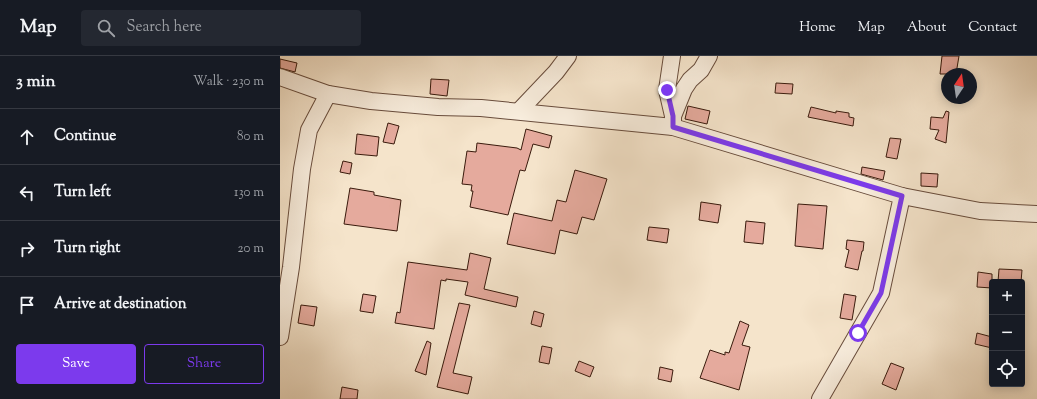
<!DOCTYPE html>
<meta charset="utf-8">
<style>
:root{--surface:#171b24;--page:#242831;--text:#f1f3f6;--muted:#9ea1a6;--line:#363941;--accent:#7c3aed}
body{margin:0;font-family:"Sorts Mill Goudy",serif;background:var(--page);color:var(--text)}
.controls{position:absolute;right:12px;bottom:12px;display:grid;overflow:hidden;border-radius:4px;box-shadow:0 2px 10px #0003}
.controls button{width:36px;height:36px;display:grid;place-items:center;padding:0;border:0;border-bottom:1px solid var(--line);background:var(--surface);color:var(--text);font:20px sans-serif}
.compass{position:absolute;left:661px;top:12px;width:36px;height:36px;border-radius:50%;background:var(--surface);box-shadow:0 2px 10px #0003;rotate:13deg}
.stop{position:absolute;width:12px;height:12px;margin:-9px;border:3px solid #7c3aed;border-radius:50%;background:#fff}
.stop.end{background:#7c3aed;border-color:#fff;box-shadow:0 1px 4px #0008}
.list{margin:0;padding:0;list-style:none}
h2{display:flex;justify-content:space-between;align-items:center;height:52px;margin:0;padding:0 16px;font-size:17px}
h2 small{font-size:13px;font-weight:400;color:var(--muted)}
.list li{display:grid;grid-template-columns:26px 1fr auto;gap:12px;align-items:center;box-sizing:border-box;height:56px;padding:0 16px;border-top:1px solid var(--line)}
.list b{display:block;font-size:15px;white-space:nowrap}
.list em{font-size:13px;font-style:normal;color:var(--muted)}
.actions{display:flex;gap:8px;padding:12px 16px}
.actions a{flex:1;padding:9px 0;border:1px solid var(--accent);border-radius:4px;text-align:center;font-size:14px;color:var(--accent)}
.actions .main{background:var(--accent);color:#fff}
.icon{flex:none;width:22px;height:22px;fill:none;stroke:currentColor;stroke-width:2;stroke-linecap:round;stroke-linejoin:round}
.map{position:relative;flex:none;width:757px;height:343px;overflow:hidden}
header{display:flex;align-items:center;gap:24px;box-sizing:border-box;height:56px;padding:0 20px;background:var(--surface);border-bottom:1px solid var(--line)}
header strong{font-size:19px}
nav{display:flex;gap:22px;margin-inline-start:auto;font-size:14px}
.search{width:280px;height:36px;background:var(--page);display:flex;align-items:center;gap:10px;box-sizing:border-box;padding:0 14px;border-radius:4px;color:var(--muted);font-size:15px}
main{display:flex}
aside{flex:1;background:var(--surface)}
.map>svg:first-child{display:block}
.building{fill:#e5aa9d;stroke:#391a0c}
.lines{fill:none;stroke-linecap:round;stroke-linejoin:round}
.minor-casing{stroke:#684c3c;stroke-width:18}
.minor{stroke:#f8eddd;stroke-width:16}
.route{stroke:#7c3aed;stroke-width:5}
</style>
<header>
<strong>Map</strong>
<div class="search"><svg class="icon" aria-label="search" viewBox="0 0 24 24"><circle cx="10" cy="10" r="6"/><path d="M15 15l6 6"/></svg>Search here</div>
<nav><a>Home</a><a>Map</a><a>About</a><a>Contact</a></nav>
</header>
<main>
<aside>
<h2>3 min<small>Walk · 230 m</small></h2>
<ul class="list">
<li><svg class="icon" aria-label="ahead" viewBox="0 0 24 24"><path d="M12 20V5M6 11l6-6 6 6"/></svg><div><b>Continue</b></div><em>80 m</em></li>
<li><svg class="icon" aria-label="left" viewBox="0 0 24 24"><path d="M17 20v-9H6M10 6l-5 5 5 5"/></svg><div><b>Turn left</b></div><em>130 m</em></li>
<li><svg class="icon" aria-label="right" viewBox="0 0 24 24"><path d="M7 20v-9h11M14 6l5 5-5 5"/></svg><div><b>Turn right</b></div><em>20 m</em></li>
<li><svg class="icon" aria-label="arrive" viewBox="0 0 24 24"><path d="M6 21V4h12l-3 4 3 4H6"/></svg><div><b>Arrive at destination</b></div></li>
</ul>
<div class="actions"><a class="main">Save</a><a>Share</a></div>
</aside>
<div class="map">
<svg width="757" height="343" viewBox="0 0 757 343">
<rect width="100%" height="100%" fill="#f5e4cb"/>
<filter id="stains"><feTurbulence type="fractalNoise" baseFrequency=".005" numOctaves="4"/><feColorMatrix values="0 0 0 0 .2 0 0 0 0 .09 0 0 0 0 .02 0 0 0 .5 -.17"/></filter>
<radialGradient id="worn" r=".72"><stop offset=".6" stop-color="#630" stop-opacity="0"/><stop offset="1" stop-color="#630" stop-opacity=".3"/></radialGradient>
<!-- building -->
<g class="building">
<path d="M662 0H679L676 18H660Z"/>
<path d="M0 3 17 7 15 16 0 12Z"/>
<path d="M151 23 169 24 167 40 150 38Z"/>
<path d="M496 27 513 28 512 38 495 37Z"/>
<path d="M408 50 430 55 427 68 405 63Z"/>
<path d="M531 51 556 57V55L569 57V61L574 62 573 70 528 61Z"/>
<path d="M666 55 669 56 666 87 655 83 659 74 650 73 651 61 663 62Z"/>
<path d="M108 67 119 70 114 88 103 86Z"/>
<path d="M246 73 272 80 269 92 253 88 245 115 240 114 228 159 190 151 193 135H191L192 129 182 128 187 95 196 96 197 87 237 92 241 94Z"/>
<path d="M77 78 99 81 97 100 75 98Z"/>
<path d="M610 82 621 83 617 103 606 101Z"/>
<path d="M63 105 72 107 70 118 60 116Z"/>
<path d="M582 111 605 115 603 124 581 118Z"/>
<path d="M295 114 327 123 314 164 302 161 297 178 280 174 275 198 227 188 234 157 272 165 277 144 286 146Z"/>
<path d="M641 117 658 118 657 131 641 130Z"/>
<path d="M70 132 94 136V139L121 144 117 175 64 168Z"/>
<path d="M421 146 441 149 438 167 419 164Z"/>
<path d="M518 148 547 150 543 193 515 190Z"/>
<path d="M466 165 485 167 483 188 464 186Z"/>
<path d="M369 171 389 173 387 187 367 184Z"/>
<path d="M567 184 584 186 583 195H582L578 214 565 211 569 194 566 193Z"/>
<path d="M190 197 211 202 204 233 238 241 236 251 185 239 188 226 166 223V225L161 224 154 273 115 267 117 256 120 257 128 206 187 214Z"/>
<path d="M719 213 742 214 741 226H718Z"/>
<path d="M698 216 712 218V232L697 231Z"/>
<path d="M83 238 96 240 93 257 80 255Z"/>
<path d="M564 238 576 240 572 264 560 262Z"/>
<path d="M179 247 190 249 173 317 192 321 188 338 157 331Z"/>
<path d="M21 249 37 251 34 270 18 267Z"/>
<path d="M254 255 264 258 261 271 251 268Z"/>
<path d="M460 265 469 269 462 289 470 291 459 334 420 322 430 294 445 299V296L449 297Z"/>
<path d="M697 277 712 281V292L695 288Z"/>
<path d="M147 285 151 287 146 319 135 315Z"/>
<path d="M262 290 272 292 269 308 259 306Z"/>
<path d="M299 305 314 311 310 321 295 315Z"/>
<path d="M611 307 624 312 616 334 602 328Z"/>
<path d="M380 311 393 314 391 326 378 323Z"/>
<path d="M62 331 78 334 77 343H60Z"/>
</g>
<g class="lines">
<defs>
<g id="minor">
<path d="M392 0 387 34 393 60"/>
<path d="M0 21 48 38 91 45 158 51 201 52 393 71 622 140 601 237 540 343"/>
<path d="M239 55 276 16 288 0"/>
<path d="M393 71V60L404 33 410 24 421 14 429 0"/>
<path d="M622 140 700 155 757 158"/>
<path d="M0 281 11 211 22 113 29 74 48 38"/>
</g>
</defs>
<!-- minor casing -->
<use href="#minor" class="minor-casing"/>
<!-- minor -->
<use href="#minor" class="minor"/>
</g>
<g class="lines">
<!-- route -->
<path class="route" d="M387 34 393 60V71L622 140 601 237 578 277"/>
</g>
<rect width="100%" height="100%" filter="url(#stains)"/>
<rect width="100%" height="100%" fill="url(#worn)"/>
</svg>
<div class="controls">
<button>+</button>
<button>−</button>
<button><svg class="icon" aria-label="locate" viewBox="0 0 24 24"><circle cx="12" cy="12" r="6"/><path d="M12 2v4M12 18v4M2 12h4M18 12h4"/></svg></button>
</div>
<svg class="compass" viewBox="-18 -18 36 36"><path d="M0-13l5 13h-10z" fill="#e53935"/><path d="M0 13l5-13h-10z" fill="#9ea1a6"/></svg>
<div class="stop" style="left:578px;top:277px"></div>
<div class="stop end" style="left:387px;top:34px"></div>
</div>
</main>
